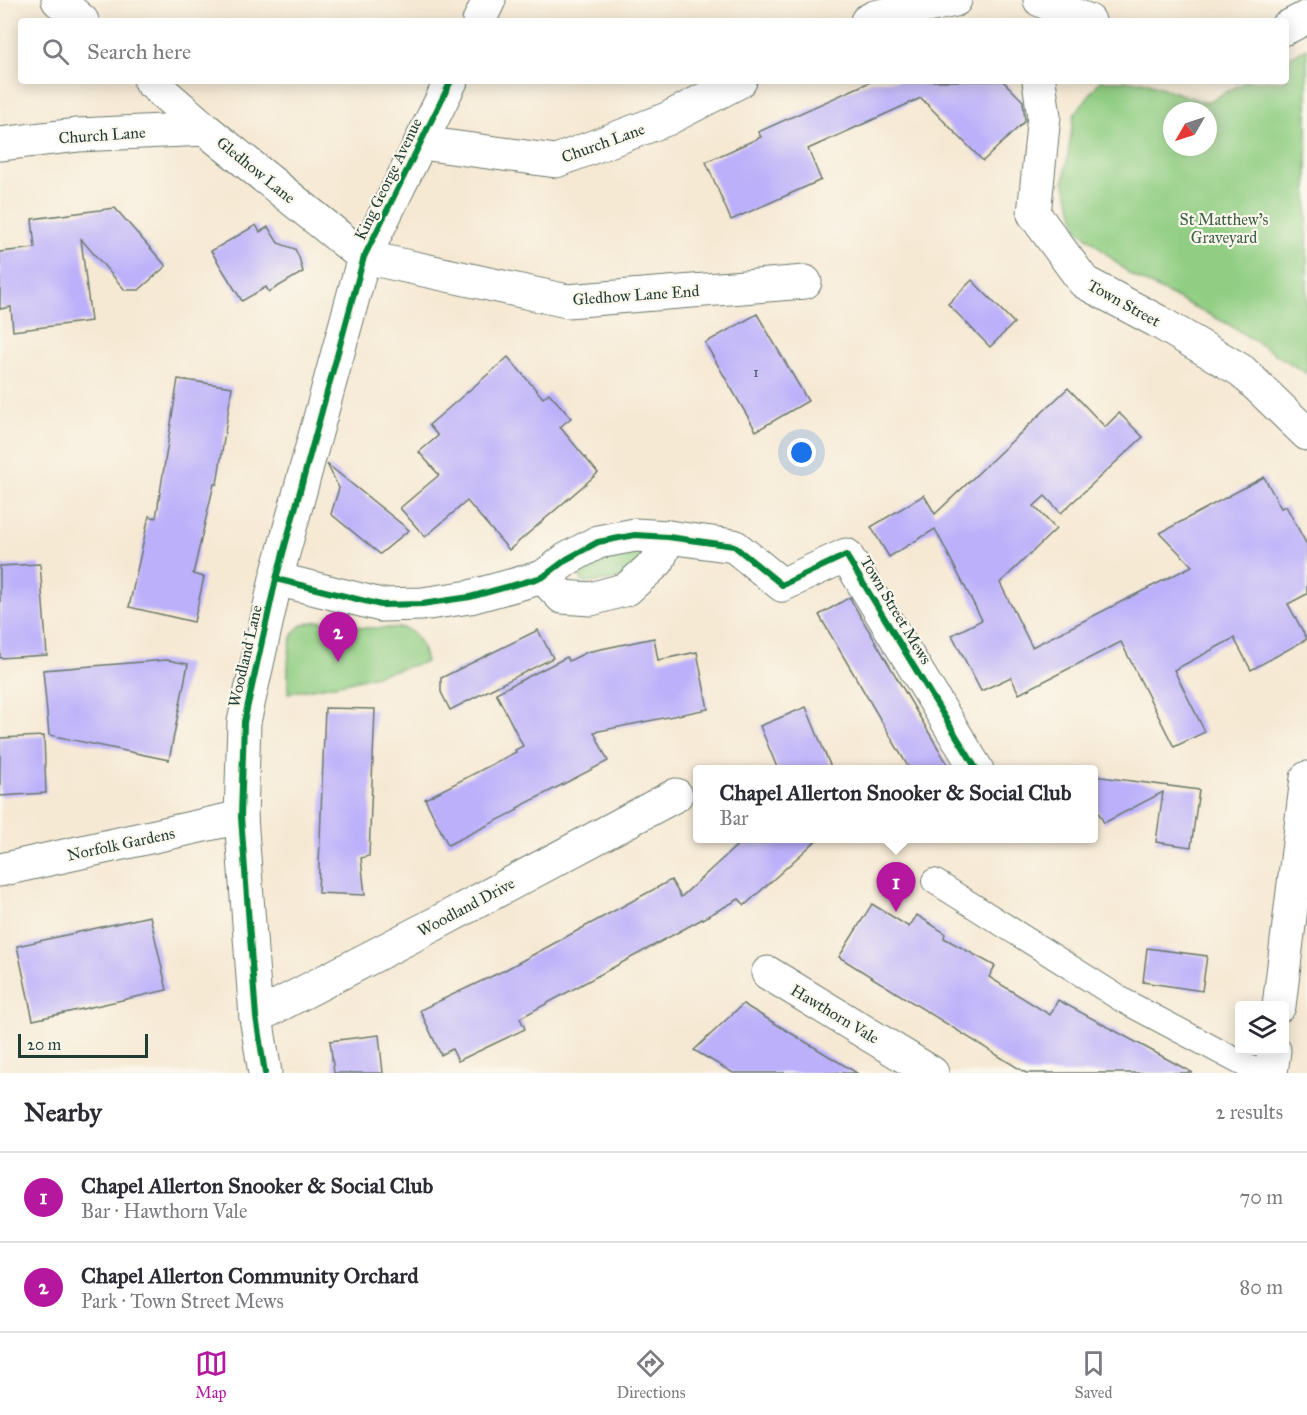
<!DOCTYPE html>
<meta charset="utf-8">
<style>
:root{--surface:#fff;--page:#f7f7f7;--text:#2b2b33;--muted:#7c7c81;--line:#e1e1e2;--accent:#b5179e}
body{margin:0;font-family:"IM FELL Great Primer",serif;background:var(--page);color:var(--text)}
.controls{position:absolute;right:18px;bottom:18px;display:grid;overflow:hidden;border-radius:6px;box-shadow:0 3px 15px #0003}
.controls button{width:54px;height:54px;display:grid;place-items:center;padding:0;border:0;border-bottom:2px solid var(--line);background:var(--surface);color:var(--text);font:30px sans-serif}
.compass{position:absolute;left:1163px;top:102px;width:54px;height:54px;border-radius:50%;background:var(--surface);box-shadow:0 3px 15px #0003;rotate:231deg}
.scale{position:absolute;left:18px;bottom:15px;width:130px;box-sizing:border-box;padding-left:6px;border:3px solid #1f3d34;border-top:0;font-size:16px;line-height:21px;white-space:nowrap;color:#1f3d34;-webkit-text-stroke:4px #fbf7ec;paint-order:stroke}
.you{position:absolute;left:802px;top:453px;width:21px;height:21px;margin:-15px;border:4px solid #fff;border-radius:50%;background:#1a73e8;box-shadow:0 0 0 9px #1a73e833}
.badge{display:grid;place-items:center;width:39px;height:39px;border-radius:50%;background:var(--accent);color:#fff;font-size:20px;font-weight:700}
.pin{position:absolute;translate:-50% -50px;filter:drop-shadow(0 2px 3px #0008)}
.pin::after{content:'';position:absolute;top:32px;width:21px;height:18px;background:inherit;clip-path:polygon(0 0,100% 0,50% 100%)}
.popup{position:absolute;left:693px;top:765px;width:405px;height:78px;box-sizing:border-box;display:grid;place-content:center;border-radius:6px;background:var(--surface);filter:drop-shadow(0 2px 4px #0005);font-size:20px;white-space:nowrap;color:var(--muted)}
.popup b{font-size:22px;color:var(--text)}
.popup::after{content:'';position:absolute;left:50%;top:100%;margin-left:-12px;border:12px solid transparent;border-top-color:var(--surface)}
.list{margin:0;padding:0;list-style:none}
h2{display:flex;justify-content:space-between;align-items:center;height:78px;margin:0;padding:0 24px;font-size:26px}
h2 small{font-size:20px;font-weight:400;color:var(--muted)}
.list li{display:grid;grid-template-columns:39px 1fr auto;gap:18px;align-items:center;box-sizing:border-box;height:90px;padding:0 24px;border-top:2px solid var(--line)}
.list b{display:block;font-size:22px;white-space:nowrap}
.list p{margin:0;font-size:20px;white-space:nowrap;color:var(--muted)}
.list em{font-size:20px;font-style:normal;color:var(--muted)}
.icon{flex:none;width:33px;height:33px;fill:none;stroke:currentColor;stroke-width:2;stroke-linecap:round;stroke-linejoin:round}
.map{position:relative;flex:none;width:1307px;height:1073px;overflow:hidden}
.search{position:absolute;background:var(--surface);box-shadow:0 3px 15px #0003;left:18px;right:18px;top:18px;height:66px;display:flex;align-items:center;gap:15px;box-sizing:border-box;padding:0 21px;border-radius:6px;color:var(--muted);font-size:22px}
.sheet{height:258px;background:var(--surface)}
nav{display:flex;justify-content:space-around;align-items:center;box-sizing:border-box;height:84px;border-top:2px solid var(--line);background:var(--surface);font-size:16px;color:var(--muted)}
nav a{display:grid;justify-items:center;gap:3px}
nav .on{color:var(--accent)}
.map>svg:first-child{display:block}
.green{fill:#91ce83;stroke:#58865c;stroke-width:1.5;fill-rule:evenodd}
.building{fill:#bcb0fa}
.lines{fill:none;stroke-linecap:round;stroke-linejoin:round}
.service-casing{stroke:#6a796c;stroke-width:26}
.minor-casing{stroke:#6a796c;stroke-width:35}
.service{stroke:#fff;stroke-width:24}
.minor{stroke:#fff;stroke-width:33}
.cycleway-casing{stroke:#fbf7ec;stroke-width:10}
.cycleway{stroke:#00873e;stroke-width:6}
.labels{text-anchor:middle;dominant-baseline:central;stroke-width:4.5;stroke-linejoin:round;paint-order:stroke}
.number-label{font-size:14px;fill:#465a66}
.street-label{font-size:16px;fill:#1f3d34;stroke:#fbf7ec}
.park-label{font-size:16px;fill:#3c6148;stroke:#fbf7ec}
</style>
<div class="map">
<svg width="1307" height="1073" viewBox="0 0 1307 1073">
<rect width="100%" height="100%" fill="#fbf7ec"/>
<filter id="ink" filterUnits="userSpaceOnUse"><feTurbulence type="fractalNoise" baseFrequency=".0167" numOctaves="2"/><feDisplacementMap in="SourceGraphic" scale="12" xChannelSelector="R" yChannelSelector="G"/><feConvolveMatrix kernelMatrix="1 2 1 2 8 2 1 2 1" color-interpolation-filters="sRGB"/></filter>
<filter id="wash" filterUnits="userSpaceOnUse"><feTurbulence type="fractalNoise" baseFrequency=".008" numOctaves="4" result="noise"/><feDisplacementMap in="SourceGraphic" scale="24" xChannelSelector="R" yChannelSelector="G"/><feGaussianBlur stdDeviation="1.35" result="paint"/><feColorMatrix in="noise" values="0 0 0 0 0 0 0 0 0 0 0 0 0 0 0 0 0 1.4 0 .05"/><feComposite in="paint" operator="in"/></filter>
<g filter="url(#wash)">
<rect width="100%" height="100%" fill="#f6e9d4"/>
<!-- green -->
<g class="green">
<path d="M1307 48V374L1228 324 1131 275 1078 229 1064 181 1074 115 1100 81H1143L1206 103 1247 81H1286V59ZM1172 111H1208V147H1172Z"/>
<path d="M635 551 640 553 644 557 623 579 585 583 581 579 579 573C590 556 616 554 635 551Z"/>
<path d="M319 621 366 628H404L413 633 421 644 426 662 345 683 288 693C288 677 286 640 297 629 303 623 312 622 319 621Z"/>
</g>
<g id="blocks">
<!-- building -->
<g class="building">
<path d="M872 81H1003L1023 101 1025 121 983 161 921 98 808 149 821 180 731 220 706 162 761 137 758 132Z"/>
<path d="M115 208 166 266 139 290H125L81 239 91 321 13 331 11 307 0 309V252L35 248 32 219Z"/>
<path d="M256 225 260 232 268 227 278 243 295 249 299 257 303 272 269 292 266 287 242 301 211 251Z"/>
<path d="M972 280 1014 323 990 347 948 304Z"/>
<path d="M757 314 808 401 756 431 705 343Z"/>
<path d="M508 357 543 398 549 393 571 418 560 427 598 473 509 550 467 501 425 537 400 508 439 475 419 452 438 436 429 425Z"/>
<path d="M178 379 232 387 217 484H214L193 574 204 577 194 622 129 607 149 516 156 518Z"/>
<path d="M1068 388 1105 427 1119 413 1143 437 1061 513 1045 496 1034 506 1056 529 1000 583 1032 647 1192 566 1160 533 1264 477 1281 508 1286 506 1307 545V594L1288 604 1307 639 1251 670 1234 638 1174 670 1205 732 1174 747 1121 642 1019 694 1011 677 981 691 952 635 982 620 935 529 889 557 871 527 924 495 935 514Z"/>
<path d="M327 464 409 530 380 554 331 514 339 488Z"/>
<path d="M40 564 47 655 0 658V566Z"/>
<path d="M850 597 852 602 951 770H910L819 615Z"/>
<path d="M538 630 553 658 450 710 441 692V678Z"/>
<path d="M654 638 658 660 697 652 708 709 594 732 608 761 517 808 518 810 448 845 425 799 516 752 515 750 523 746 496 693 567 657 569 661 587 652Z"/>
<path d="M167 660 188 664 169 760 49 735 43 670Z"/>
<path d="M806 707 832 770H778L760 726Z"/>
<path d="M325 708 375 709 369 856 361 858 365 895 318 893Z"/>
<path d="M44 736 46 793 0 796V738Z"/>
<path d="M1094 776 1199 790 1191 847 1156 842 1163 792 1104 823 1094 804Z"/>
<path d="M745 838H819L745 905 739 899 520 1018 525 1029 458 1061 452 1049 441 1055 420 1010 503 971 671 880 681 897Z"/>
<path d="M872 904 909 927 917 915 945 933 944 938 995 966 989 977 1050 1015 1058 1000 1193 1073H1026L839 957Z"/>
<path d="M150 916 167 990 33 1020 17 946Z"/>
<path d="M1147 948 1207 956 1202 991 1143 982Z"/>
<path d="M743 1004 766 1018 857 1073H733L694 1050Z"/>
<path d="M379 1035 383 1073H334L330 1041Z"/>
</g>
</g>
</g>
<g filter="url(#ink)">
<use href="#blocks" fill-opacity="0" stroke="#6a796c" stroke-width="1.5"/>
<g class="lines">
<defs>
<path id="service" d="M934 881 1124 1001 1260 1073"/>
<g id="minor">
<path d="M58 0 82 21"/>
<path d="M1040 0 1089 21"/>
<path d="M479 21 489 0"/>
<path d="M867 21 875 17 955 0"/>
<path d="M1286 28 1307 17"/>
<path d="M150 81 205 129 364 257 567 301 805 282"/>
<path d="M1039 81 1044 116 1034 214 1084 282 1157 321 1242 371 1307 434"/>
<path d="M421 143 556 161 667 119 740 81"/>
<path d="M0 144 78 135 205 129"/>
<path d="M543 577 562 597 591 599 627 589 658 561 668 537"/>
<path d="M276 579 381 605 422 604 470 597 543 577 567 559 598 542 635 535 668 537 734 546 782 585 846 555 977 770"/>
<path d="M0 870 241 817"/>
<path d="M768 973 932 1073"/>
<path d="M1279 1006 1307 778"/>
<path d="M256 1017 435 924 676 795"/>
<path d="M265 1073 256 1017 241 817 244 722 276 579 364 257 451 81"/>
<path d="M1271 1073 1274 1050"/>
</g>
</defs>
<!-- service casing -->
<use href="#service" class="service-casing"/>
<!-- minor casing -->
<use href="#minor" class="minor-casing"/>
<!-- service -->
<use href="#service" class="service"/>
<!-- minor -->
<use href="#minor" class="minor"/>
<defs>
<g id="cycleway">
<path d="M276 579 381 605 422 604 470 597 543 577 567 559 598 542 635 535 668 537 734 546 782 585 846 555 977 770"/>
<path d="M265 1073 256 1017 241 817 244 722 276 579 364 257 451 81"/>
</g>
</defs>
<!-- cycleway casing -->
<use href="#cycleway" class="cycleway-casing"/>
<!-- cycleway -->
<use href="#cycleway" class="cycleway"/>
</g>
</g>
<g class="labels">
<!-- number labels -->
<g class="number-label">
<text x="756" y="372">1</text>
</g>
<!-- street labels -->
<g class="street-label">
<text transform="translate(102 135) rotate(-4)">Church Lane</text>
<text transform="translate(603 143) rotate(-20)">Church Lane</text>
<text transform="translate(256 170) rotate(39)">Gledhow Lane</text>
<text transform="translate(388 179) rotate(-64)">King George Avenue</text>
<text transform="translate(636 295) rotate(-4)">Gledhow Lane End</text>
<text transform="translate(1124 303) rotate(29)">Town Street</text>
<text transform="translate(896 610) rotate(59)">Town Street Mews</text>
<text transform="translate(245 656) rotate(-77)">Woodland Lane</text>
<text transform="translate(121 844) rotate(-12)">Norfolk Gardens</text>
<text transform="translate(466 907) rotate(-28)">Woodland Drive</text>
<text transform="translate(835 1014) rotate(31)">Hawthorn Vale</text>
</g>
<!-- park labels -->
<g class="park-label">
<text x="1224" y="219">St Matthew's<tspan x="1224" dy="18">Graveyard</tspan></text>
</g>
</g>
</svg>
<div class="controls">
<button><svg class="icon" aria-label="layers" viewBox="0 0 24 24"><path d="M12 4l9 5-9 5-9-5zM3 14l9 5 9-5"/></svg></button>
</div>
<svg class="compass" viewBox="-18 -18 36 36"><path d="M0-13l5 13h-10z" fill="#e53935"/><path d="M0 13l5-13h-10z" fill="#7c7c81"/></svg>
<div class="scale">20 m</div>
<div class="you"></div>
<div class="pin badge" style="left:896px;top:912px">1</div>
<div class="popup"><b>Chapel Allerton Snooker &amp; Social Club</b>Bar</div>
<div class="pin badge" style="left:338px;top:662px">2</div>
<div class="search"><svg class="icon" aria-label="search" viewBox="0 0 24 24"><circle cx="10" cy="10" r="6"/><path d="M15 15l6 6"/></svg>Search here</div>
</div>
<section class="sheet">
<h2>Nearby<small>2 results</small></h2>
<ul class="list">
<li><span class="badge">1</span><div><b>Chapel Allerton Snooker &amp; Social Club</b><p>Bar · Hawthorn Vale</p></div><em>70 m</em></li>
<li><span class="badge">2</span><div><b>Chapel Allerton Community Orchard</b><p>Park · Town Street Mews</p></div><em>80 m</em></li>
</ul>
</section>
<nav>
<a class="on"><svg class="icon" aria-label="map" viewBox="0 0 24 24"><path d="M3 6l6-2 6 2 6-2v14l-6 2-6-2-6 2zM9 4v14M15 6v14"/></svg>Map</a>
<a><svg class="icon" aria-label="directions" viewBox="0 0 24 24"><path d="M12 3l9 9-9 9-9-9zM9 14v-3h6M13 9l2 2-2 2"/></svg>Directions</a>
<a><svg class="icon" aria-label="saved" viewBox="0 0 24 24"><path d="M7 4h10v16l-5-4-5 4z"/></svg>Saved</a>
</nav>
